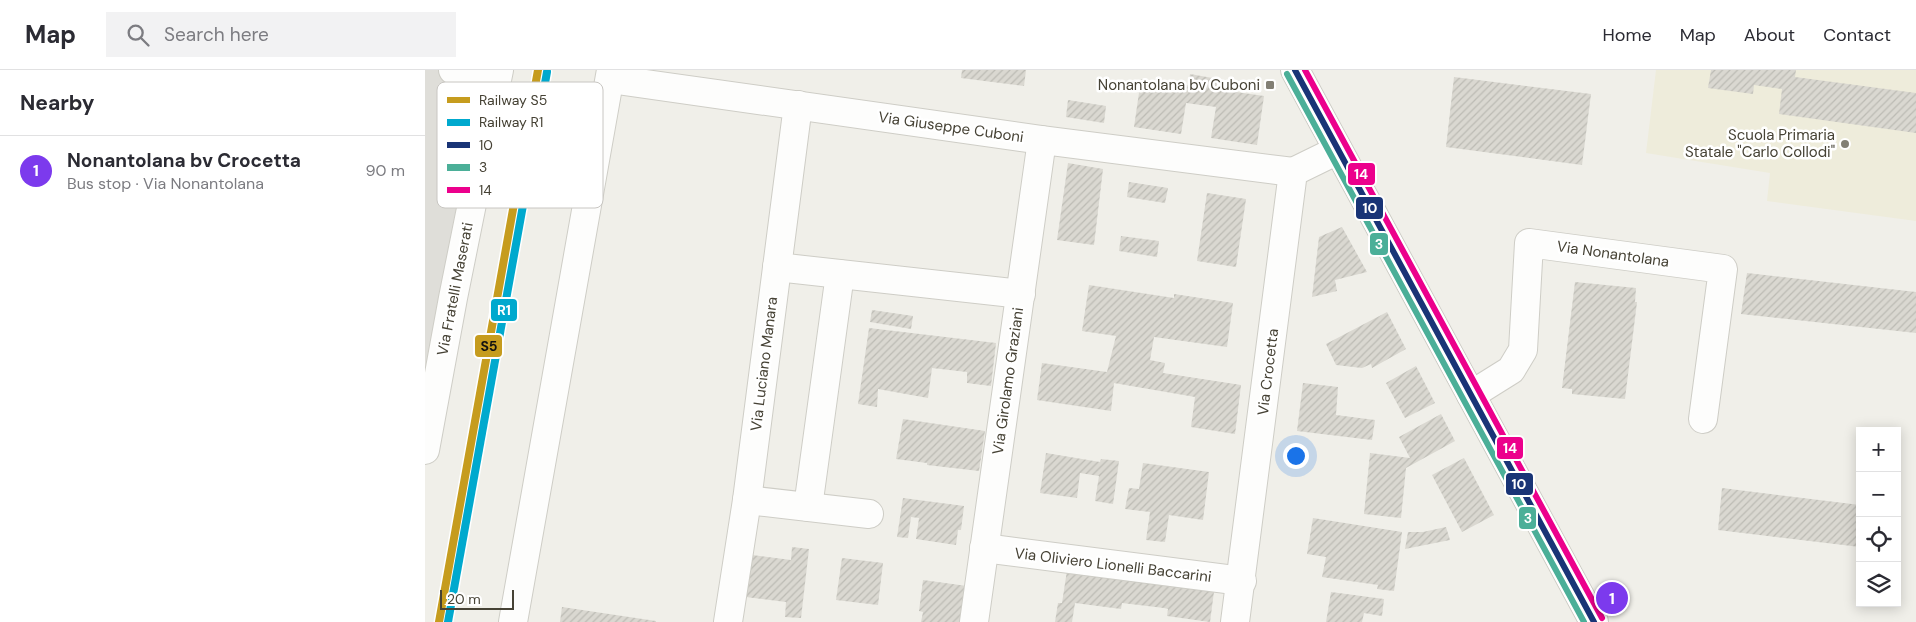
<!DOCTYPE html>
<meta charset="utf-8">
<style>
:root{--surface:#fff;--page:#f2f2f3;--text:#2b2b33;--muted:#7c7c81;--line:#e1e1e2;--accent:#7c3aed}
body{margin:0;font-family:"DM Sans",sans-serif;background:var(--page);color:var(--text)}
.controls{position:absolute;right:15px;bottom:15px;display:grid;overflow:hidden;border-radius:0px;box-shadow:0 2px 12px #0003}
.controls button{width:45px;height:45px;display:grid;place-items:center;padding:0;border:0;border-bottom:1px solid var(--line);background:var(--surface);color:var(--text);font:25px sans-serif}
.scale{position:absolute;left:15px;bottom:12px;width:74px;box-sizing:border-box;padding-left:5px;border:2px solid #464235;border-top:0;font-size:14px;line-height:18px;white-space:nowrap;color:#464235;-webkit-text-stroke:4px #fff;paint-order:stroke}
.you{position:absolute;left:870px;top:385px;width:18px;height:18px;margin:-12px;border:4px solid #fff;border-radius:50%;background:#1a73e8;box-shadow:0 0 0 8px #1a73e833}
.badge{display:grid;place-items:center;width:32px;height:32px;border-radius:50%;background:var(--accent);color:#fff;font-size:16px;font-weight:700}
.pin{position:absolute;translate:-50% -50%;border:2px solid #fff;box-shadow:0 1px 5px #0006}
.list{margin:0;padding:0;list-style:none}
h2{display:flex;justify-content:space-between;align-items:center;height:65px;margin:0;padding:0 20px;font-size:21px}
h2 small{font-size:16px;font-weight:400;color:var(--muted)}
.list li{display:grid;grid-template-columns:32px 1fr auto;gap:15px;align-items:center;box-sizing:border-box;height:70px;padding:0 20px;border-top:1px solid var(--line)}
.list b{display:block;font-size:19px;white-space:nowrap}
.list p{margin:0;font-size:16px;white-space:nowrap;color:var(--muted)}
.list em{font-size:16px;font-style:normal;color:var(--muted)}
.icon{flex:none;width:28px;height:28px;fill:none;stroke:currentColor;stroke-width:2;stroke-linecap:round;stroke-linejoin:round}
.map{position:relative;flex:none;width:1491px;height:552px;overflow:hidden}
header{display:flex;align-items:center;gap:30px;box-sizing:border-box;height:70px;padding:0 25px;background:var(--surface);border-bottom:1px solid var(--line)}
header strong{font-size:24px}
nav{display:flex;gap:28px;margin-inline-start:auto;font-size:18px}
.search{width:350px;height:45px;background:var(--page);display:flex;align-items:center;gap:12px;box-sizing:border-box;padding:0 18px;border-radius:0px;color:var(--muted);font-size:19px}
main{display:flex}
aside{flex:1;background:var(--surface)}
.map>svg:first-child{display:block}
.education{fill:#eeecdb}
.parking{fill:#dfded9}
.building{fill:url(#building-hatch)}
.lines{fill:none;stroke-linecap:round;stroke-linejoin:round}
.minor-casing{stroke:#cecdc6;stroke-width:30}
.minor{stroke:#fdfdfc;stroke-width:28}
.bus-1-casing{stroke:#fff;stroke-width:10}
.bus-2-casing{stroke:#fff;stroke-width:10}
.bus-3-casing{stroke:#fff;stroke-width:10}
.bus-1{stroke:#193476;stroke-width:6}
.bus-2{stroke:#4baf98;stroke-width:6}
.bus-3{stroke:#ec008c;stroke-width:6}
.rail-1-casing{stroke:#fff;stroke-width:11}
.rail-2-casing{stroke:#fff;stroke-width:11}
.rail-1{stroke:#c69c1e;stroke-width:8}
.rail-2{stroke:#00a9ce;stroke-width:8}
.poi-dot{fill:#827f74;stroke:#fff;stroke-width:2}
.labels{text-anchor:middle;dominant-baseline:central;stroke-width:5;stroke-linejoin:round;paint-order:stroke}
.poi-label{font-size:15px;fill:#464235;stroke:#fff;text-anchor:end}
.street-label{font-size:15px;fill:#464235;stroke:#fff}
.key{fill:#fff;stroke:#c8c6c2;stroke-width:1}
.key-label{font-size:14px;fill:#464235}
.line-badge{stroke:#fff;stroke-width:2}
.badge-label{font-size:14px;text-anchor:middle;font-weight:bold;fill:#fff}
.pale-badge-label{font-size:14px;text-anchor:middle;font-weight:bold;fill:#111}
</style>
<header>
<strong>Map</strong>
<div class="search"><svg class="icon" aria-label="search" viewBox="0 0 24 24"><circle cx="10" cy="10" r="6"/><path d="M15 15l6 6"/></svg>Search here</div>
<nav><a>Home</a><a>Map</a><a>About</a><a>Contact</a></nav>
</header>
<main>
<aside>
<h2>Nearby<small></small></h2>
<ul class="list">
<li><span class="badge">1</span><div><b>Nonantolana bv Crocetta</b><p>Bus stop · Via Nonantolana</p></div><em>90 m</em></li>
</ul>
</aside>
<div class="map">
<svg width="1491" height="552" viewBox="0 0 1491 552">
<defs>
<pattern id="building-hatch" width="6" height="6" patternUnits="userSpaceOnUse" patternTransform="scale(1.25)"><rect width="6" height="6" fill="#dad8d1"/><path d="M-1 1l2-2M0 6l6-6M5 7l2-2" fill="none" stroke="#bcbbb4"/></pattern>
</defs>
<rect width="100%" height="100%" fill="#f0efe9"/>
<!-- education -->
<path class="education" d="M1231 0H1491V151L1342 131 1345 103 1221 83Z"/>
<!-- parking -->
<path class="parking" d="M0 0H28L71 17 0 380Z"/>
<!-- building -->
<g class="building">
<path d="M537 0H601L599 16 536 8Z"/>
<path d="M1286 0H1371L1370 7 1491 23V63L1354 44 1357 19 1329 15 1328 24 1283 18Z"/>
<path d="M765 4 793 9 791 19 839 26 832 75 786 68 791 37 761 33 756 64 709 57 716 9 763 15Z"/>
<path d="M1029 7 1166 24 1157 95 1021 77Z"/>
<path d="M643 30 681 36 679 53 641 47Z"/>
<path d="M643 93 678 99 669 175 632 170Z"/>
<path d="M704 112 743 118 740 133 702 127Z"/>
<path d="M782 123 821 129 811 197 772 191Z"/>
<path d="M917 157 942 202 910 210 912 221 887 227 894 167Z"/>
<path d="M696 166 734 171 732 187 694 181Z"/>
<path d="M1322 203 1491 222V263L1316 244Z"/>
<path d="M1150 212 1211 218 1210 232H1212L1200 329 1147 324V319L1137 318Z"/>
<path d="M664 215 749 228V224L808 233 802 277 729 267 725 290 740 293 738 303 816 315 810 364 766 357 770 327 689 313 686 341 612 330 617 293 682 302 691 266 657 261Z"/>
<path d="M447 240 488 246 486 259 445 252Z"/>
<path d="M962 242 981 279 947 298 946 294 937 298 911 295 901 274Z"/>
<path d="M444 258 571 273 566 316 542 313V302L507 298 503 328 453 319 452 337 433 334Z"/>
<path d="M991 296 1010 333 980 348 961 313Z"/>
<path d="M878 313 913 317 911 345 950 350 947 370 872 361Z"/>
<path d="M1016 344 1030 371 981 398 976 448 939 444 945 383 985 388 974 367Z"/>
<path d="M478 349 560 361 554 401 502 395V393L471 389Z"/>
<path d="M621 383 675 392 676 389 694 391 688 434 670 431 674 406 655 403 652 428 615 423Z"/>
<path d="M1039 388 1069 445 1037 462 1007 405Z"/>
<path d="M718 393 784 402 778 450 744 445 740 472 721 470 725 442 700 439 704 418 714 419Z"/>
<path d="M1297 418 1435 435V477L1293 460Z"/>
<path d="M478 428 539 436 536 460H533L531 475 491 469 494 448 486 447 483 468 472 467Z"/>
<path d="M888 448 977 462 969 521 952 519 953 515 897 507 901 487 882 484Z"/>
<path d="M1021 457 1025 470 980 479 983 462H998Z"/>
<path d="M367 477 384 479 376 548 360 547 361 532 321 527 327 485 366 490Z"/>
<path d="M417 488 458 493 453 535 411 530Z"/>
<path d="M643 494 790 514 785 552 742 546 743 539 739 538 697 533 696 539 650 533 647 552H630L633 533H637Z"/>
<path d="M498 510 542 516 538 547 536 548 535 552H496L498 542 494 541Z"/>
<path d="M906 522 959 529 957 546 939 543 937 552H901Z"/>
<path d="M137 537 231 551V552H135Z"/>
</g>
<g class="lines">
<defs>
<g id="minor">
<path d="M28 0 71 17"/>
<path d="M870 0 1169 552"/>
<path d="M185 9 617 70 868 102"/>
<path d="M352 197 596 224"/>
<path d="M1046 325 1086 300 1098 280 1104 173 1298 199 1278 349"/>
<path d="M0 380 28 228 74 0"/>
<path d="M322 430 444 444"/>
<path d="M383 437 415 204"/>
<path d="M559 478 817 511"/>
<path d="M88 552 186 0"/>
<path d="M303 552 322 430 373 35"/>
<path d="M549 552 617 70"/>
<path d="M810 552 868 102 913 80"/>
</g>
</defs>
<!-- minor casing -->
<use href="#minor" class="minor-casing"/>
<!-- minor -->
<use href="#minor" class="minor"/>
<defs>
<path id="bus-1" d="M870 0 1169 552"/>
<path id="bus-2" d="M862 4 1159 552"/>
<path id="bus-3" d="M880 0 1177 548"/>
</defs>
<!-- bus-1 casing -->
<use href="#bus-1" class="bus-1-casing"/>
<!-- bus-2 casing -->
<use href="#bus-2" class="bus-2-casing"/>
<!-- bus-3 casing -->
<use href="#bus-3" class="bus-3-casing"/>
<!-- bus-1 -->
<use href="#bus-1" class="bus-1"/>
<!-- bus-2 -->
<use href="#bus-2" class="bus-2"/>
<!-- bus-3 -->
<use href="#bus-3" class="bus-3"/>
<defs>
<path id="rail-1" d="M14 552 113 0"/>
<path id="rail-2" d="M23 552 122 2"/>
</defs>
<!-- rail-1 casing -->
<use href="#rail-1" class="rail-1-casing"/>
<!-- rail-2 casing -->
<use href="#rail-2" class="rail-2-casing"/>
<!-- rail-1 -->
<use href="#rail-1" class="rail-1"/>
<!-- rail-2 -->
<use href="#rail-2" class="rail-2"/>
</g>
<!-- markers -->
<g class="poi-dot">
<rect x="840" y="10" width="10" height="10" rx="2.5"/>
<circle cx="1420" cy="74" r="5"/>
</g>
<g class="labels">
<!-- poi labels -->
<g class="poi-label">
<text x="835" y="15">Nonantolana bv Cuboni</text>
<text x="1410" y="65">Scuola Primaria<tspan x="1410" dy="17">Statale "Carlo Collodi"</tspan></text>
</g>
<!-- street labels -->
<g class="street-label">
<text transform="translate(526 57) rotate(8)">Via Giuseppe Cuboni</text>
<text transform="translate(1188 184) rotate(8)">Via Nonantolana</text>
<text transform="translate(30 219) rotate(-79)">Via Fratelli Maserati</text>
<text transform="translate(339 294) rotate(-83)">Via Luciano Manara</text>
<text transform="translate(843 302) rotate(-83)">Via Crocetta</text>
<text transform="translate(583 311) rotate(-82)">Via Girolamo Graziani</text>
<text transform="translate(688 495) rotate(7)">Via Oliviero Lionelli Baccarini</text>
</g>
</g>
<!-- legend -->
<rect x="12" y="12" width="166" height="126" rx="8" class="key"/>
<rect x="22" y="27" width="23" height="6" fill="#c69c1e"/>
<rect x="22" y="49" width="23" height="7" fill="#00a9ce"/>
<rect x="22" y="72" width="23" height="6" fill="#193476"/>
<rect x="22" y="94" width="23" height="7" fill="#4baf98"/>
<rect x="22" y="117" width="23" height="6" fill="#ec008c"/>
<g class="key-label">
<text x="54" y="35">Railway S5</text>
<text x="54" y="57">Railway R1</text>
<text x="54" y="80">10</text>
<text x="54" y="102">3</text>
<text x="54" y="125">14</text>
</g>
<g class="line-badge">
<rect x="922" y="92" width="29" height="24" rx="5" fill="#ec008c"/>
<rect x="930" y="126" width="29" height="24" rx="5" fill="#193476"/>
<rect x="944" y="162" width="20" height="24" rx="5" fill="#4baf98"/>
<rect x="65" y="228" width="28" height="24" rx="5" fill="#00a9ce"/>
<rect x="49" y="264" width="29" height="24" rx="5" fill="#c69c1e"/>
<rect x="1071" y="366" width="28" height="24" rx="5" fill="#ec008c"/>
<rect x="1080" y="402" width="29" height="24" rx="5" fill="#193476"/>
<rect x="1093" y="436" width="19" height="24" rx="5" fill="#4baf98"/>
</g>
<g class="badge-label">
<text x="936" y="109">14</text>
<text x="945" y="143">10</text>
<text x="954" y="179">3</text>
<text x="79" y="245">R1</text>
<text x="1085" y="383">14</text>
<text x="1094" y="419">10</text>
<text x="1103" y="453">3</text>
</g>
<g class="pale-badge-label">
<text x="64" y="281">S5</text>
</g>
</svg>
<div class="controls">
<button>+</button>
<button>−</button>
<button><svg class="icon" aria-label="locate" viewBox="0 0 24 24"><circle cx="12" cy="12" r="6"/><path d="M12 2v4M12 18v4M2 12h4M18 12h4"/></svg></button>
<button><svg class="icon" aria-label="layers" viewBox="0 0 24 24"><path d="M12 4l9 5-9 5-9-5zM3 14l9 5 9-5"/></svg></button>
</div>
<div class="scale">20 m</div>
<div class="you"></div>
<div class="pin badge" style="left:1187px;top:528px">1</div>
</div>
</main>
